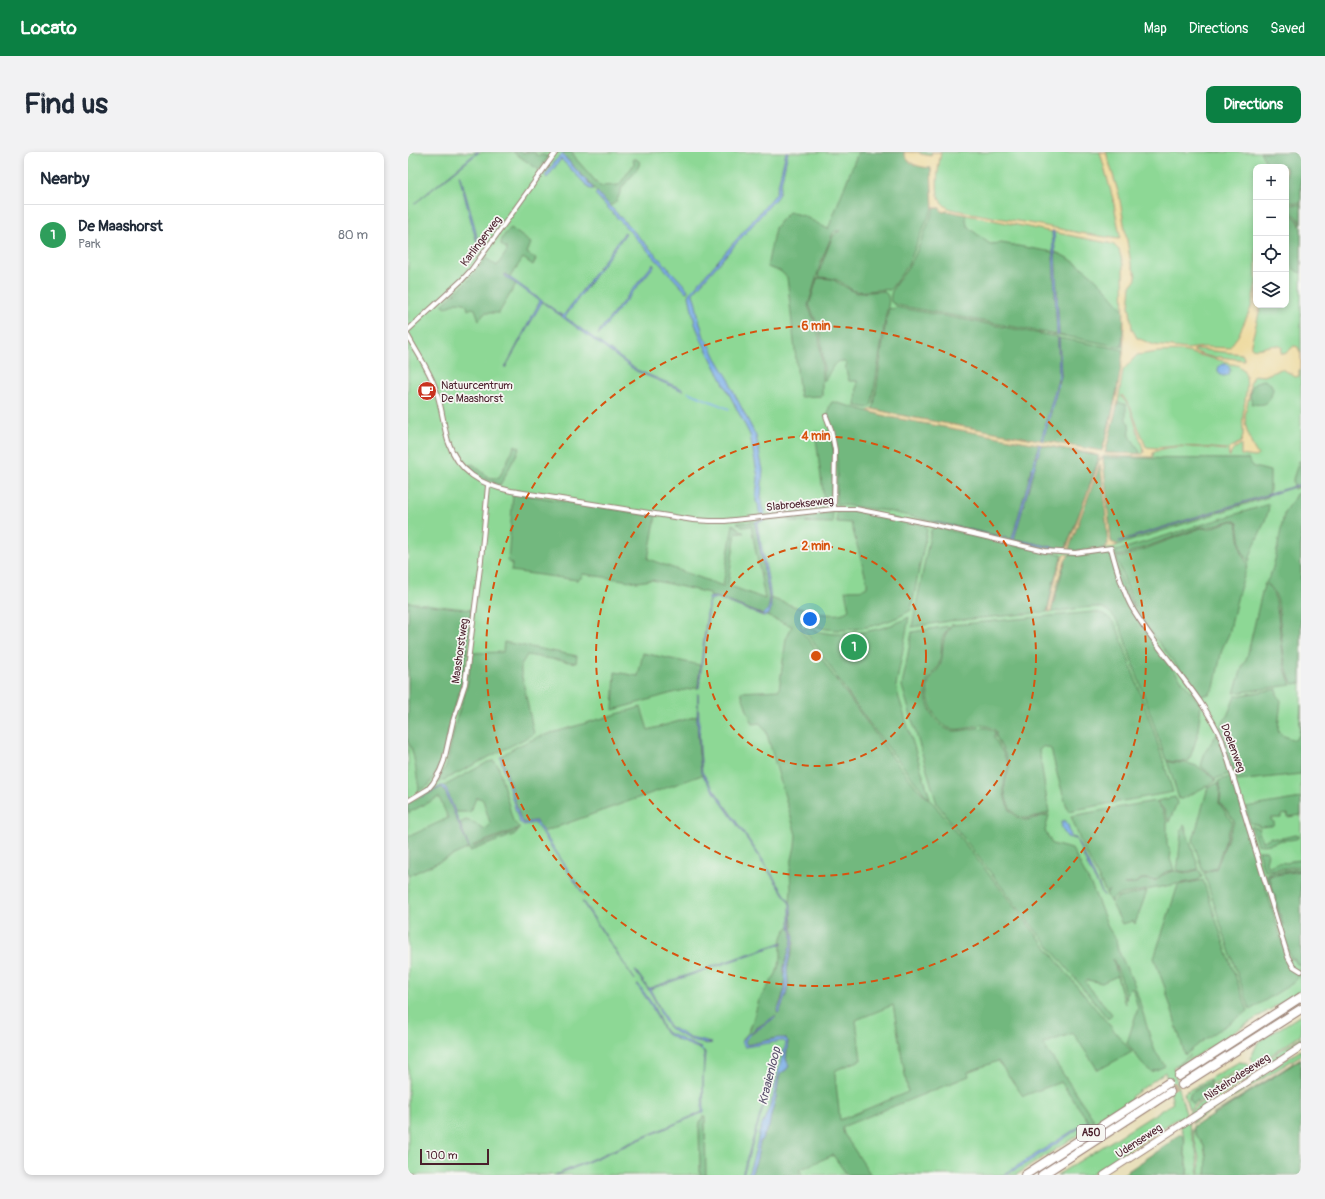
<!DOCTYPE html>
<meta charset="utf-8">
<style>
:root{--surface:#fff;--page:#f2f2f3;--text:#1f2937;--muted:#747a83;--line:#e0e1e3;--accent:#0b8043}
body{margin:0;font-family:Pangolin,sans-serif;background:var(--page);color:var(--text)}
.controls{position:absolute;right:12px;top:12px;display:grid;overflow:hidden;border-radius:8px;box-shadow:0 2px 6px #0003}
.controls button{width:36px;height:36px;display:grid;place-items:center;padding:0;border:0;border-bottom:1px solid var(--line);background:var(--surface);color:var(--text);font:20px sans-serif}
.scale{position:absolute;left:12px;bottom:10px;width:69px;box-sizing:border-box;padding-left:4px;border:2px solid #4a1f2b;border-top:0;font-size:11px;line-height:14px;white-space:nowrap;color:#4a1f2b;-webkit-text-stroke:3px #f6f6f2;paint-order:stroke}
.you{position:absolute;left:402px;top:467px;width:14px;height:14px;margin:-10px;border:3px solid #fff;border-radius:50%;background:#1a73e8;box-shadow:0 0 0 6px #1a73e833}
.badge{display:grid;place-items:center;width:26px;height:26px;border-radius:50%;background:var(--accent);color:#fff;font-size:13px;font-weight:700}
.pin{position:absolute;translate:-50% -50%;border:2px solid #fff;box-shadow:0 1px 4px #0006}
.list{margin:0;padding:0;list-style:none}
h2{display:flex;justify-content:space-between;align-items:center;height:52px;margin:0;padding:0 16px;font-size:17px}
h2 small{font-size:13px;font-weight:400;color:var(--muted)}
.list li{display:grid;grid-template-columns:26px 1fr auto;gap:12px;align-items:center;box-sizing:border-box;height:60px;padding:0 16px;border-top:1px solid var(--line)}
.list b{display:block;font-size:15px;white-space:nowrap}
.list p{margin:0;font-size:13px;white-space:nowrap;color:var(--muted)}
.list em{font-size:13px;font-style:normal;color:var(--muted)}
.icon{flex:none;width:22px;height:22px;fill:none;stroke:currentColor;stroke-width:2;stroke-linecap:round;stroke-linejoin:round}
.map{position:relative;flex:none;width:893px;height:1023px;overflow:hidden;border-radius:8px}
header{display:flex;align-items:center;gap:24px;box-sizing:border-box;height:56px;padding:0 20px;background:var(--accent);color:#fff}
header strong{font-size:19px}
nav{display:flex;gap:22px;margin-inline-start:auto;font-size:14px}
.intro{display:flex;align-items:center;justify-content:space-between;box-sizing:border-box;height:96px;padding:0 24px}
h1{margin:0;font-size:28px}
.button{padding:10px 18px;border-radius:8px;background:var(--accent);color:#fff;font-size:14px;font-weight:700}
main{display:flex;gap:24px;padding:0 24px}
aside{flex:1;background:var(--surface);border-radius:8px;box-shadow:0 2px 6px #0003}
.map>svg:first-child{display:block}
.green{fill:#8dd895;stroke:#6c7c60;fill-rule:evenodd}
.forest{fill:#72b87e;stroke:#5e6c54;fill-rule:evenodd}
.sand{fill:#eeda9e;stroke:#9c7c64;fill-rule:evenodd}
.water{fill:#7aafe7;stroke:#626789}
.lines{fill:none;stroke-linecap:round;stroke-linejoin:round}
.stream{stroke:#7aafe7;stroke-width:1.5}
.highway-tunnel{stroke:#c9b99f;stroke-width:8;stroke-dasharray:8 4;stroke-linecap:butt}
.street-casing{stroke:#9a8074;stroke-width:6}
.secondary-casing{stroke:#9a8074;stroke-width:8}
.highway-casing{stroke:#9a8074;stroke-width:10}
.street{stroke:#fff;stroke-width:4}
.secondary{stroke:#fff;stroke-width:6}
.highway{stroke:#fff;stroke-width:8}
.ring{fill:none;stroke:#d8530f;stroke-width:2;stroke-dasharray:7 5}
.labels{text-anchor:middle;dominant-baseline:central;stroke-width:3.5;stroke-linejoin:round;paint-order:stroke}
.shield{fill:#f6f6f2;stroke:#7e6067;stroke-width:1}
.shield-label{font-size:10px;font-weight:bold;fill:#4a1f2b}
.street-label{font-size:11px;fill:#4a1f2b;stroke:#f6f6f2}
.poi-label{font-size:11px;fill:#4a1f2b;stroke:#f6f6f2;text-anchor:start}
.water-label{font-size:12px;font-style:italic;fill:#5b516d;stroke:#f6f6f2}
.centre{fill:#d8530f;stroke:#f6f6f2;stroke-width:2}
.ring-label{font-size:12px;text-anchor:middle;font-weight:bold;fill:#d8530f;stroke:#f6f6f2;stroke-width:3.5;stroke-linejoin:round;paint-order:stroke}
</style>
<header>
<strong>Locato</strong>
<nav><a>Map</a><a>Directions</a><a>Saved</a></nav>
</header>
<div class="intro"><h1>Find us</h1><a class="button">Directions</a></div>
<main>
<aside>
<h2>Nearby<small></small></h2>
<ul class="list">
<li><span class="badge" style="background:#2e9e5b">1</span><div><b>De Maashorst</b><p>Park</p></div><em>80 m</em></li>
</ul>
</aside>
<div class="map">
<svg width="893" height="1023" viewBox="0 0 893 1023">
<rect width="100%" height="100%" fill="#f6f6f2"/>
<filter id="ink" filterUnits="userSpaceOnUse"><feTurbulence type="fractalNoise" baseFrequency=".025" numOctaves="2"/><feDisplacementMap in="SourceGraphic" scale="8" xChannelSelector="R" yChannelSelector="G"/><feConvolveMatrix kernelMatrix="1 2 1 2 8 2 1 2 1" color-interpolation-filters="sRGB"/></filter>
<filter id="wash" filterUnits="userSpaceOnUse"><feTurbulence type="fractalNoise" baseFrequency=".012" numOctaves="4" result="noise"/><feDisplacementMap in="SourceGraphic" scale="16" xChannelSelector="R" yChannelSelector="G"/><feGaussianBlur stdDeviation="0.9" result="paint"/><feColorMatrix in="noise" values="0 0 0 0 0 0 0 0 0 0 0 0 0 0 0 0 0 1.4 0 .05"/><feComposite in="paint" operator="in"/></filter>
<g filter="url(#wash)">
<rect width="100%" height="100%" fill="#e9e0bc"/>
<!-- green -->
<g class="green">
<path d="M0 0H893V838L769 916 768 914 783 903 765 915 788 998 791 1023H779L780 1015 776 997 777 987 770 966 682 1023H649L765 951 757 920 723 945 724 948 608 1023H0ZM848 15H878V153H848Z"/>
<path d="M893 863V883L860 905 850 914 847 913 842 906 845 901 850 890Z"/>
<path d="M893 885V892L856 916 852 915 863 905Z"/>
<path d="M893 898V903L784 971V969Z"/>
<path d="M893 906 836 944 804 963Z"/>
<path d="M831 910 839 911 845 917C822 928 800 942 781 958L776 941ZM833 917 828 922 802 936 798 941 785 951 781 946 783 941 802 929 803 933Z"/>
<path d="M846 919 847 922 783 964 781 960C801 943 822 929 846 919Z"/>
<path d="M785 977 796 994 799 1013 798 1023H792L791 1006 784 978Z"/>
</g>
<!-- forest -->
<g class="forest">
<path d="M105 0H125L130 4 136 3 140 5 131 18Z"/>
<path d="M157 0H164L169 8 192 34 211 33 226 12 225 7H228L232 10C230 21 219 27 214 36 210 44 211 50 202 54L154 2Z"/>
<path d="M450 0H496C500 12 512 15 523 16L525 56 518 70 500 113 482 138C470 136 458 141 446 139 441 137 440 134 436 132 428 126 420 126 411 125L410 123C413 116 422 86 427 82 428 80 430 80 432 79H427L425 81 413 110 400 154 408 173 411 186 414 211V244L392 245 379 125 372 119 359 115 367 76 372 69 381 60 396 64 420 77Z"/>
<path d="M852 0H886L887 3 890 7H893V51L878 50V15H861Z"/>
<path d="M878 52 893 53V72L890 66 878 56Z"/>
<path d="M527 56H532L535 60 539 59 557 62 559 73 561 76 582 92 593 91 645 100 649 183 488 153 483 150C480 136 495 125 501 114 511 98 518 74 527 56Z"/>
<path d="M880 60 889 67 893 75V121C877 117 873 91 883 80L878 72Z"/>
<path d="M103 76 123 91 119 101 128 107 125 113 115 106 102 125 97 122V124L108 132 91 161H77L71 168 67 157 64 156 60 158 59 154 56 151 48 150 38 156 34 153 60 129 78 106 89 114 99 99 98 96 93 93C93 86 98 80 103 76Z"/>
<path d="M647 100C675 111 698 135 716 159L714 195 651 183Z"/>
<path d="M411 126 424 127 448 141 475 139C484 143 480 155 478 162L464 252 460 256 448 254 449 229H441L437 215 439 212C426 201 422 224 416 229V216L413 187 411 176 401 153 409 127Z"/>
<path d="M488 155 650 185 651 224 634 289 501 265 464 257 466 254 478 168 481 156 485 157Z"/>
<path d="M651 186 712 197 714 198C716 206 713 215 712 223 707 249 701 274 694 299L634 289 653 224Z"/>
<path d="M856 228 863 232 865 237C862 251 859 254 844 252L842 243 844 234 851 229Z"/>
<path d="M424 250H426L481 265 631 292 604 387 479 359 428 352C428 338 430 322 429 308 427 295 414 260 424 250Z"/>
<path d="M710 250 718 253V268L721 272 722 284 731 298 732 302 697 301Z"/>
<path d="M407 279 412 281 422 279C423 286 425 293 426 300 426 310 426 347 422 353L417 350 416 348Z"/>
<path d="M107 293 112 296 92 333 76 327 59 314 65 312 80 325 86 326H91L106 295Z"/>
<path d="M633 293 691 304 680 339 657 398 606 387Z"/>
<path d="M695 306 840 307 846 315 862 319V338L860 345 710 393 703 390Z"/>
<path d="M891 309H893V335L886 337 885 327Z"/>
<path d="M692 312 696 338 700 392 697 396 663 399 661 396Z"/>
<path d="M105 341 248 364 240 407 315 434 325 372 336 381 328 380 320 433 357 447 343 374 334 375 329 371 347 370 361 443C362 452 362 456 356 463L308 445H303L301 441 244 428 229 430 175 422 173 426 169 428 103 419 104 412 100 410Z"/>
<path d="M893 341V531L885 532C875 521 872 466 870 449L866 439 858 430C868 419 872 375 877 359 880 353 886 348 888 342Z"/>
<path d="M861 352C861 368 844 392 841 410L834 399 830 371 825 368 800 375H793L715 403 708 404V399Z"/>
<path d="M428 358 455 359 518 374 519 378 503 458C481 472 445 481 418 477 410 476 402 472 395 469L393 472 395 481 407 496 422 519 484 605 509 636 526 652 667 832 724 900 690 918 665 881 635 892 686 968 680 969 653 930 615 944 590 909 560 920 561 924 434 975 436 982 463 1023H439L425 1003 391 1018 395 1023H343L349 1006 352 990 361 975 363 963 368 945 371 925 373 921 378 918 381 914 378 907 380 889 365 887 340 893 336 891 339 885 368 864 348 876 334 889V888L340 881 343 874 351 848 368 822 373 806V792L375 791H373C374 784 376 778 382 774L384 782V788L376 816 377 836 369 861 371 860 378 843 380 832 379 816 386 792 382 750 383 736 382 717 387 694 388 683 358 579 352 571 345 572 340 561 333 540 371 538 378 487 384 474 358 464 362 460 363 446C380 452 425 471 441 458L437 439C444 436 452 440 459 435V430L443 371 429 370ZM485 853 500 940 432 968 427 923 428 918 453 908 448 868Z"/>
<path d="M424 359 425 371 387 370 381 368 380 365V363Z"/>
<path d="M823 369H826L829 371C832 387 830 399 840 412L830 443 821 482 814 497 806 536 801 542 792 544 741 478 725 451 708 405H715L793 376 800 377Z"/>
<path d="M527 375 606 393 654 402V404L644 434 639 460 541 469 504 475 523 378Z"/>
<path d="M698 399 703 402 731 470 749 497 793 553 789 585 781 609 765 610 758 608 712 474C708 467 702 459 694 456 685 453 654 459 643 460L658 406 661 403 679 402Z"/>
<path d="M857 431 864 438 868 449 877 517 883 533 826 541 835 513 839 505 854 440Z"/>
<path d="M0 450 64 458 55 529 42 570 36 601 31 615 25 626 21 633 10 639 11 636C8 623 7 600 0 590Z"/>
<path d="M686 460C698 461 702 466 709 475L747 583 765 640 660 659 649 622 643 597 636 594 631 598 641 661C634 662 624 667 616 666 601 664 595 643 597 630 598 624 601 618 602 612L588 584V579C572 566 561 580 544 577 528 575 515 544 521 529 524 523 531 518 533 511 535 504 534 495 536 487 537 482 541 478 543 473Z"/>
<path d="M501 465 488 534 491 546 522 646 519 645C493 612 467 580 443 546 427 523 413 499 396 478L397 475C404 477 411 480 418 481 441 485 481 477 501 465Z"/>
<path d="M541 474C539 478 536 483 534 487 533 495 534 504 531 512 529 518 521 523 519 530 514 546 526 577 545 579 560 580 574 570 587 580L586 585 601 612C600 619 597 626 596 633 595 646 601 666 617 668 625 668 633 663 641 663L637 679 644 692 664 697 685 737 701 777 708 787 710 798 727 834 742 885 747 899 757 914 744 920 737 915 719 891 730 856 724 835 719 840 718 848 713 826 705 807 717 852 709 824 694 831 679 828 677 830 704 862 700 867 620 769 529 652 494 534 504 480Z"/>
<path d="M96 490 169 504 168 511 119 503 113 513V520L126 582 30 631 29 630 39 612 47 572 59 534 64 501 95 500Z"/>
<path d="M235 501 292 513 290 536H287C259 541 232 551 205 558L207 520 230 524Z"/>
<path d="M869 537V544L873 548 870 576 871 580 876 584 887 588 891 583 893 553V622L829 629 811 578 820 562 827 544Z"/>
<path d="M233 555 240 578 289 564 291 601 294 623 135 680 128 669 116 671 113 669 93 604 108 595 130 585Z"/>
<path d="M809 582 823 621 807 627 793 614 797 600Z"/>
<path d="M86 609 90 613 105 669 112 676 66 693 65 695 111 678 108 682 62 699 52 671 58 668 67 671 75 677 80 676 82 671 75 648 72 646H68L63 659 60 660H47L36 634 80 610Z"/>
<path d="M759 609C766 612 771 610 778 611 791 613 799 620 808 629L778 645 773 647H771Z"/>
<path d="M824 624 880 810 883 815 893 820V823L885 831 842 858 823 804 796 721 808 717 826 670 825 667 812 651 813 637 810 629Z"/>
<path d="M810 631 812 637 811 651 824 670 808 716 795 720 785 688 800 635Z"/>
<path d="M34 635 36 637 61 696 0 724V685L40 666 31 645 0 661V651Z"/>
<path d="M767 645 769 651 761 670 756 658 749 649Z"/>
<path d="M893 646V663L880 665V662L873 663V666H863L862 667 866 670V672L864 674 851 675 850 673 842 671 838 655Z"/>
<path d="M747 649 754 657 759 670V692L763 701 762 707 766 718 757 720 748 728 733 727 726 732H716H726L735 727 748 728 754 723 762 720 767 719 779 721 789 718 792 719 794 725 790 728 711 743 704 747 703 751 698 742 701 738 698 741 674 693 663 664Z"/>
<path d="M776 672 791 717C782 718 777 722 768 717L770 713 773 681Z"/>
<path d="M843 674 852 677 850 681 853 685 854 690 863 685C870 688 880 685 888 683L890 684V686C884 689 877 687 871 689 863 692 856 694 849 692Z"/>
<path d="M850 699H858L860 702 858 710 860 714H862C868 710 873 710 880 711L883 709 893 708V714L856 719Z"/>
<path d="M893 716V718L860 723 875 773 861 724 893 719V814L888 811 886 807H883L857 724 859 721 862 720Z"/>
<path d="M795 728 820 804 840 859 796 888 777 903 757 836 746 806 770 733Z"/>
<path d="M739 739 727 772 725 769 714 772 704 752 709 746Z"/>
<path d="M893 907V1023H798C799 1014 799 1002 796 994 792 986 785 982 785 974L810 961Z"/>
<path d="M803 929C804 940 793 945 785 952L781 946 783 941Z"/>
<path d="M295 964H297L298 1023H292V1020L291 977 292 970Z"/>
<path d="M772 982H774C778 988 776 992 776 999 778 1007 780 1014 779 1023H714L759 993Z"/>
</g>
<!-- sand -->
<g class="sand">
<path d="M496 0H510L513 2 523 4 524 0H533C531 11 526 38 532 48 535 53 538 54 542 57L584 65 627 72 672 81 711 87 712 84 705 47 692 0H698L711 43 723 112 728 123V127L723 134 721 154 722 159 724 177 729 186 746 193 779 197 797 195 821 196 830 184 843 156 848 132V153H853L843 192V196C855 199 862 190 874 195L873 201 877 202 886 194 890 195 893 203V217L891 218V224L887 225 884 222 873 217 856 224 846 223C841 229 842 236 841 244 840 251 837 258 837 265 837 277 843 294 850 303L847 305 833 303V292C827 297 824 297 822 304H821L820 297 833 290C837 282 834 274 835 265 835 250 849 212 822 212L820 210 775 199 750 200 729 203 715 218 710 250 697 301 732 302H735L736 300 722 255 713 244 714 243 722 255 738 295 748 296 770 294 818 297V298C799 296 761 290 745 301V305L696 304 690 309 691 304 685 302 481 265 460 259 464 257 501 265 694 299 702 272 709 240 715 202 716 182 715 112 711 98 706 93 700 91 539 59 534 60 532 56H525L523 16C511 15 499 13 496 0ZM789 197 834 202 836 206V208L811 205C803 207 792 201 785 199Z"/>
<path d="M695 306 703 390 710 393 703 396H697L700 392 696 338 692 313 661 396 662 399 658 398 691 310Z"/>
<path d="M657 402 661 403C652 413 646 446 643 460H640L648 424 655 404Z"/>
</g>
<!-- water -->
<g class="water">
<path d="M69 0H71L6 52Z"/>
<path d="M378 0H380L371 41 369 45 285 141V143L287 148 291 167 296 185 303 195 308 206 322 229 323 235 348 284 355 318 353 346 354 355 357 363H354L351 360 350 352 348 350V342L350 326 342 283 294 189 287 172 281 144 282 141 368 42Z"/>
<path d="M154 2 184 35 185 37H182L153 7 139 26 137 24 147 9Z"/>
<path d="M52 22 67 76 72 103 51 23Z"/>
<path d="M189 40 277 134 280 138 279 140H278L187 42Z"/>
<path d="M644 79H646L651 183H649Z"/>
<path d="M217 80 218 81 157 165 229 218 272 236 276 238 275 239 228 219 134 150 97 216 132 149 97 124V122L155 164Z"/>
<path d="M245 112 246 114 190 183 192 178Z"/>
<path d="M650 186H651L653 224 635 289 633 288 651 224Z"/>
<circle cx="816" cy="218" r="6"/>
<path d="M631 292 633 293 606 387 654 397V398L635 395 525 370 604 387Z"/>
<path d="M893 332V333L711 390V389Z"/>
<path d="M354 366H358L357 368 349 371C351 388 367 447 362 460 361 463 358 464 355 464L309 446 302 448 291 536H290L300 452 301 446 308 445 355 463C362 457 362 452 361 443L347 370 353 368Z"/>
<path d="M290 541 292 598 294 620 354 707 383 752V774L386 786 379 816 380 832 378 843 371 861 369 860 374 848 377 836 376 816 384 788V782L382 775V752L350 703 293 621 289 568Z"/>
<path d="M93 604 113 669 116 671 126 669H128L177 743 175 742 127 671 116 673 111 670 92 605Z"/>
<path d="M33 634H36L38 636 61 696 36 637 34 635 13 645Z"/>
<path d="M657 668 660 673 663 685 668 686 696 744 680 715 668 687 659 685 654 677 653 670Z"/>
<path d="M174 750H175L182 760 227 828Z"/>
<path d="M375 790 373 792 242 837 261 874 282 886 304 891C295 895 266 882 260 874 253 866 251 856 246 847 241 837 233 828 227 819H228L240 836H242Z"/>
<path d="M230 832 245 853 255 876 258 880 293 896 297 900 295 926 296 960 161 1018 147 1023 294 960 296 901 292 897 272 889 257 881 243 853 229 833Z"/>
<path d="M367 864 368 865 342 883 337 889 338 892 339 893 370 886H377L380 889 378 907 381 914 378 918 373 921 371 925 368 945 363 963 361 975 352 990 349 1006 343 1023H340L347 1000 351 981 365 945 372 913 378 891 376 889H374L337 895 334 890 338 884Z"/>
<path d="M372 898 335 1023H334L371 900Z"/>
<path d="M680 969 681 970 678 971C666 980 604 1023 595 1023Z"/>
</g>
<g class="lines">
<!-- stream -->
<path class="stream" d="M280 240 321 257"/>
</g>
</g>
<g filter="url(#ink)">
<g class="lines">
<!-- highway-tunnel -->
<path class="highway-tunnel" d="M762 940 774 933"/>
<defs>
<g id="street">
<path d="M0 178 54 128 64 117 148 0"/>
<path d="M0 184C9 201 22 219 28 238 34 255 35 272 40 289 50 320 73 333 103 339L285 368 302 369H317L426 357H448L523 372 637 399 667 401 703 396C708 415 714 437 723 454 750 501 792 539 814 588L880 805 885 814 893 819"/>
<path d="M418 264 423 277 427 298 426 357"/>
<path d="M0 649 20 637 25 631 32 619 36 609 45 569 57 532 73 408 80 334"/>
<path d="M0 1023H2"/>
</g>
<path id="secondary" d="M696 1023 893 895"/>
<g id="highway">
<path d="M771 924 893 845"/>
<path d="M774 933 893 857"/>
<path d="M617 1023 760 931"/>
<path d="M634 1023 762 940"/>
</g>
</defs>
<!-- street casing -->
<use href="#street" class="street-casing"/>
<!-- secondary casing -->
<use href="#secondary" class="secondary-casing"/>
<!-- highway casing -->
<use href="#highway" class="highway-casing"/>
<!-- street -->
<use href="#street" class="street"/>
<!-- secondary -->
<use href="#secondary" class="secondary"/>
<!-- highway -->
<use href="#highway" class="highway"/>
</g>
</g>
<!-- distance rings -->
<g class="ring">
<circle cx="408" cy="504" r="110"/>
<circle cx="408" cy="504" r="220"/>
<circle cx="408" cy="504" r="330"/>
</g>
<!-- icons -->
<defs>
<symbol id="cafe-disc" viewBox="-11 -11 22 22"><circle r="9.5" fill="#c8321e" stroke="#f6f6f2"/><path d="M-5.5-4.5H6V0H3Q3 3.5 0 3.5H-2.5Q-5.5 3.5-5.5 0ZM3-3.2v2h1.7v-2ZM-6 4.5H4V6H-6Z" fill="#fff"/></symbol>
</defs>
<g fill-rule="evenodd">
<use href="#cafe-disc" x="8" y="228" width="22" height="22"/>
</g>
<g class="labels">
<!-- shield labels -->
<rect class="shield" x="669" y="973" width="28" height="16" rx="3"/>
<g class="shield-label">
<text x="683" y="981">A50</text>
</g>
<!-- street labels -->
<g class="street-label">
<text transform="translate(73 89) rotate(-53)">Karlingerweg</text>
<text transform="translate(392 352) rotate(-6)">Slabroekseweg</text>
<text transform="translate(52 499) rotate(-82)">Maashorstweg</text>
<text transform="translate(825 596) rotate(69)">Doelenweg</text>
<text transform="translate(829 925) rotate(-33)">Nistelrodeseweg</text>
<text transform="translate(731 989) rotate(-33)">Udenseweg</text>
</g>
<!-- poi labels -->
<g class="poi-label">
<text x="33" y="233">Natuurcentrum<tspan x="33" dy="13">De Maashorst</tspan></text>
</g>
<!-- water labels -->
<g class="water-label">
<text transform="translate(362 924) rotate(-76)">Kraaienloop</text>
</g>
</g>
<circle cx="408" cy="504" r="6" class="centre"/>
<g class="ring-label">
<text x="408" y="178">6 min</text>
<text x="408" y="288">4 min</text>
<text x="408" y="398">2 min</text>
</g>
</svg>
<div class="controls">
<button>+</button>
<button>−</button>
<button><svg class="icon" aria-label="locate" viewBox="0 0 24 24"><circle cx="12" cy="12" r="6"/><path d="M12 2v4M12 18v4M2 12h4M18 12h4"/></svg></button>
<button><svg class="icon" aria-label="layers" viewBox="0 0 24 24"><path d="M12 4l9 5-9 5-9-5zM3 14l9 5 9-5"/></svg></button>
</div>
<div class="scale">100 m</div>
<div class="you"></div>
<div class="pin badge" style="left:446px;top:495px;background:#2e9e5b">1</div>
</div>
</main>
